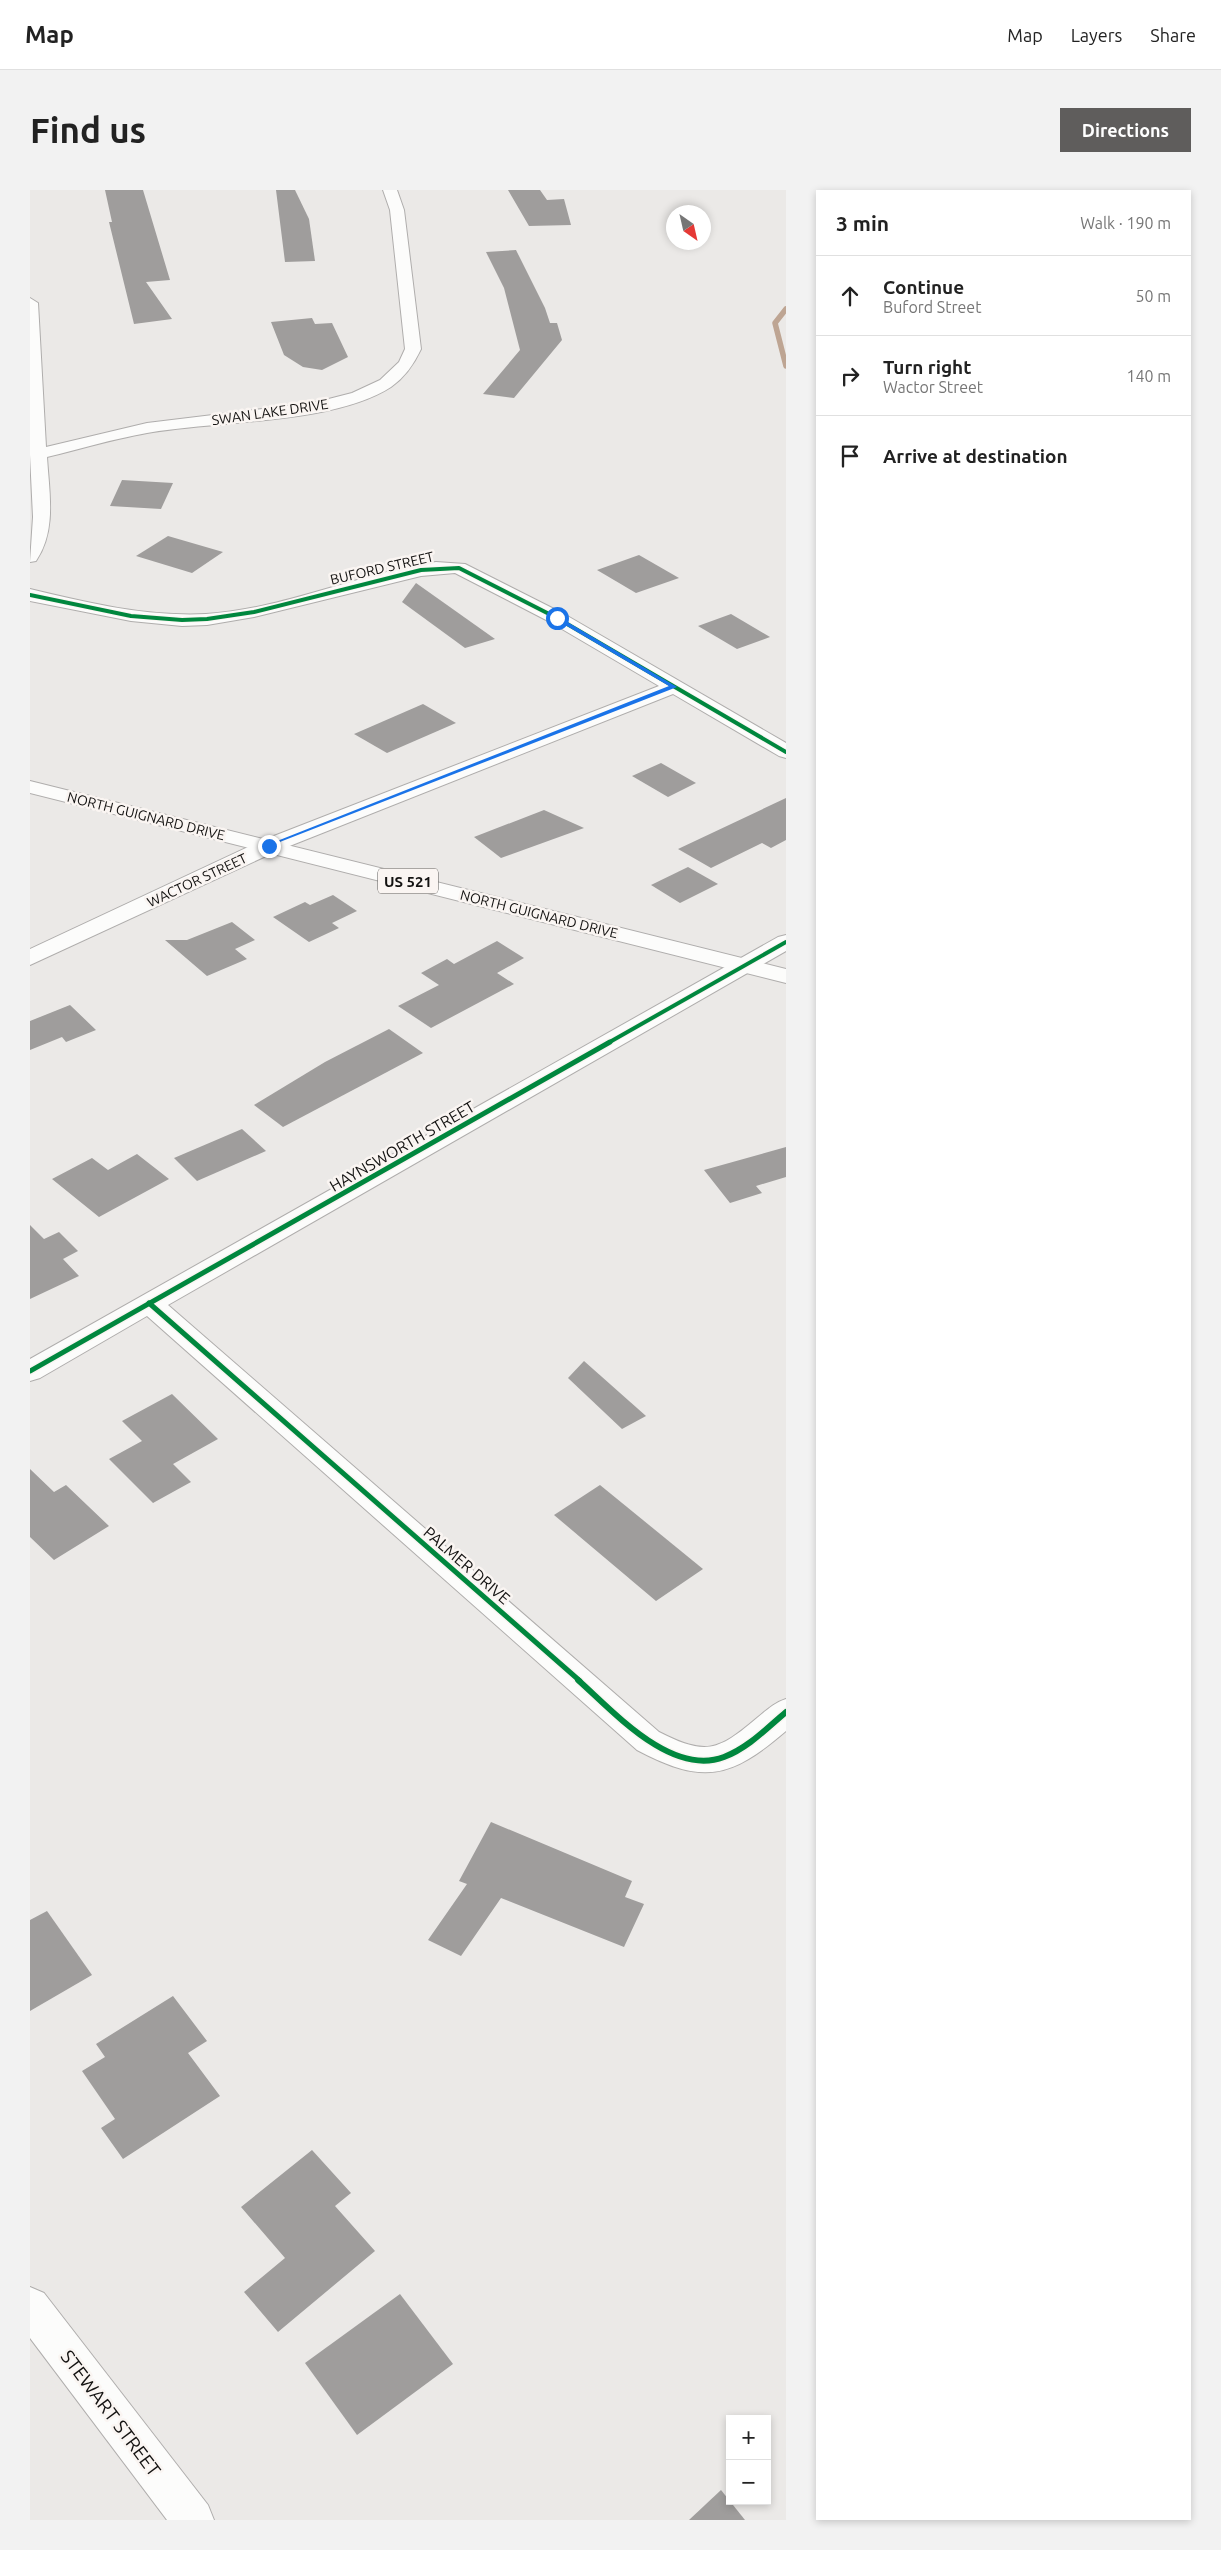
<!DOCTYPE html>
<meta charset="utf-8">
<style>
:root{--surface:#fff;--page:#f2f2f2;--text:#222;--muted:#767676;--line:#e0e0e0;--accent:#5f5d5c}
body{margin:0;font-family:Ubuntu,sans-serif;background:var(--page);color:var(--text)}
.controls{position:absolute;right:15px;bottom:15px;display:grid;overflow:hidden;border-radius:0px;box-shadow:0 2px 8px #0003}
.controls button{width:45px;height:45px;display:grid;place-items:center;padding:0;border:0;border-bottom:1px solid var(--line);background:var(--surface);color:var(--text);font:25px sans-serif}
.compass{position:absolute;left:636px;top:15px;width:45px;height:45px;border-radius:50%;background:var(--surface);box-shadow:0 2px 8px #0003;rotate:146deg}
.stop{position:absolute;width:15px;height:15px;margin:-11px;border:4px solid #1a73e8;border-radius:50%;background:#fff}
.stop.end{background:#1a73e8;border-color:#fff;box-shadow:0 1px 5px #0008}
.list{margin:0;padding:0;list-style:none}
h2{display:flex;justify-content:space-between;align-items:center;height:65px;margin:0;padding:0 20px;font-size:21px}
h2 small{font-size:16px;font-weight:400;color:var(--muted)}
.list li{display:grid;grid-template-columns:32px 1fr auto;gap:15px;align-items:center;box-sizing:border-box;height:80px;padding:0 20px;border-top:1px solid var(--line)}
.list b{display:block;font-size:19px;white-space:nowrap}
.list p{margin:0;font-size:16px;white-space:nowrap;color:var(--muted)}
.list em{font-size:16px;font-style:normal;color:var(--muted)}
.icon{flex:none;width:28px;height:28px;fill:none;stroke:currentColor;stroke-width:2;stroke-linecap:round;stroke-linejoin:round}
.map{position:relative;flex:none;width:756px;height:2330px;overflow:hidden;border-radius:0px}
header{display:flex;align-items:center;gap:30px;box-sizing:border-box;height:70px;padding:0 25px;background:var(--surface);border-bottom:1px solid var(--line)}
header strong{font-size:24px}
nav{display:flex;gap:28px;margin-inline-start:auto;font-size:18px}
.intro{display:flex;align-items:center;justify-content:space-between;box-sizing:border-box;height:120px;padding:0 30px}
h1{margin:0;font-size:35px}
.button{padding:12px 22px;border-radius:0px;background:var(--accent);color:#fff;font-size:18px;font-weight:700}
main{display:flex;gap:30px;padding:0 30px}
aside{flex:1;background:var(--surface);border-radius:0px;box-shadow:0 2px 8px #0003}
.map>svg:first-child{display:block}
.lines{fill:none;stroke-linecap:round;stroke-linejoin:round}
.stream{stroke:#bea593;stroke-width:5.5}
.building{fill:#9f9d9c}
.minor-casing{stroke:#afadac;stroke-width:2}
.highway-casing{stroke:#afadac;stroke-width:2}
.minor{fill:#fcfcfb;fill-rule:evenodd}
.highway{fill:#fcfcfb;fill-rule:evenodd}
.cycleway-far2-casing{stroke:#faf5f2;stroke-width:6}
.cycleway-far1-casing{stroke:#faf5f2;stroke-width:8}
.cycleway-casing{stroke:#faf5f2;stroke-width:9}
.cycleway-far2{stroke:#00873e;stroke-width:4}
.cycleway-far1{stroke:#00873e;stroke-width:5}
.cycleway{stroke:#00873e;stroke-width:6}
.route{fill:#1a73e8}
.labels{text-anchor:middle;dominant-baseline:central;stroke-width:5;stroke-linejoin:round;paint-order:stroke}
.far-street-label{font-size:14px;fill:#131211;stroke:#faf5f2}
.shield{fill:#faf5f2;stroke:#585654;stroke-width:1}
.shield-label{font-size:15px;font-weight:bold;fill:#131211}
.street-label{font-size:16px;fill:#131211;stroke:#faf5f2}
.near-street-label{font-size:19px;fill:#131211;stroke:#faf5f2}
</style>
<header>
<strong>Map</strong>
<nav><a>Map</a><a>Layers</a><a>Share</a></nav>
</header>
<div class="intro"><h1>Find us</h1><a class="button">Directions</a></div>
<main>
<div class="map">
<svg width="756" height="2330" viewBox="0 0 756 2330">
<rect width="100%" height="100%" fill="#ebe9e7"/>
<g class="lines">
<!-- stream -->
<path class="stream" d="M756 119 745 133 756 176"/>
</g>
<!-- building -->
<g class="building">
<path d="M75 0H113L140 90 116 92 142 129 104 134 79 32H82Z"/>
<path d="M246 0H265L279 29 285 71 255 72Z"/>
<path d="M478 0H510L517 10 534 9 541 35 499 36Z"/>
<path d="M486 60 515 118 520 133H527L532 150 484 208 453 204 490 160 474 98 456 62Z"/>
<path d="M282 128 285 134 302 133 318 167 292 180 273 177 254 165 241 132Z"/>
<path d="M92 290 143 293 131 319 80 316Z"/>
<path d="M138 346 193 362 162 383 106 366Z"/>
<path d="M609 365 649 388 606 403 567 380Z"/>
<path d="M386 393 465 449 435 458 372 412Z"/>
<path d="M701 424 740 447 707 459 668 436Z"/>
<path d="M393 514 426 533 357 563 324 544Z"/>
<path d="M631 573 666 593 638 607 602 586Z"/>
<path d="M756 608V650L741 658 732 653 681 678 648 659Z"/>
<path d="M514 620 554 638 471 668 444 647Z"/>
<path d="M658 677 688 694 650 713 621 695Z"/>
<path d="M303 705 327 721 302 733 309 738 279 752 243 727 275 712 280 715Z"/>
<path d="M202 732 225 750 205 759 217 769 177 786 135 750H157Z"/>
<path d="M467 751 494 768 467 783 484 794 401 838 368 816 409 795 391 783 417 769 424 774Z"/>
<path d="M40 815 66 840 36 852 32 847 0 860V831Z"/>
<path d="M359 839 393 863 253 937 224 915 295 872Z"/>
<path d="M212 939 236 961 167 991 144 968Z"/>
<path d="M756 957V987L726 996 732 1003 700 1013 674 980Z"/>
<path d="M107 964 139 989 69 1027 22 989 62 968 78 980Z"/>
<path d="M0 1035 14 1049 29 1042 48 1061 33 1069 49 1086 0 1109Z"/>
<path d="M554 1171 616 1226 592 1239 538 1188Z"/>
<path d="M142 1204 188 1249 143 1274 161 1292 123 1313 79 1269 112 1251 92 1231Z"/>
<path d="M0 1279 24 1302 36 1295 79 1336 24 1370 0 1347Z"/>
<path d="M570 1295 673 1379 626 1411 524 1325Z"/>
<path d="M461 1632 602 1691 595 1707 614 1714 594 1757 471 1708 431 1766 398 1750 437 1694 429 1691Z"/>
<path d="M17 1721 62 1785 0 1821V1730Z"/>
<path d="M143 1806 177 1851 158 1863 190 1906 93 1969 71 1938 85 1929 52 1881 75 1867 66 1854Z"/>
<path d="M282 1960 321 2003 305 2016 345 2061 248 2142 214 2102 255 2068 211 2017Z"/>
<path d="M370 2104 423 2174 327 2245 275 2173Z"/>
<path d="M691 2300 715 2330H659Z"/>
</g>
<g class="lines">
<defs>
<g id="minor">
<path d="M353 0H367L374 20 391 159C384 174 375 187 361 197 302 235 186 230 117 243 83 249 50 259 17 267 19 302 27 340 6 371L0 372 3 327 0 265V108L8 113 16 257 117 233 283 213 322 203 350 190 369 172 375 159 360 20Z"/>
<path d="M406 372 435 374 534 424 756 553V568L749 566 643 504 247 661 0 775V759L231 651 629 496 520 432 425 383 391 386 224 427 177 435 152 436 101 431 0 411V399C58 413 117 427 176 424 255 419 329 383 406 372Z"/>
<path d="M756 745V761L138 1115 629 1542C676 1566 688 1561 727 1528 737 1520 744 1513 756 1509V1541C700 1589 673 1595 607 1560L117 1126 10 1188 0 1191V1169L748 747Z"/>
<path d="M0 2097 14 2103 178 2315 184 2330H137L0 2148Z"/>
</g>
<path id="highway" d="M0 591 756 779V793L0 603Z"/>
</defs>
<!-- minor casing -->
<use href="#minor" class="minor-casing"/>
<!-- highway casing -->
<use href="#highway" class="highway-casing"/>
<!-- minor -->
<use href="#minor" class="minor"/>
<!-- highway -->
<use href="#highway" class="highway"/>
<defs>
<g id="cycleway-far2">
<path d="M0 405 101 426 152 430 177 429 224 422 391 380 429 378 527 428 756 562"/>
<path d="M578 853 756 752"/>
</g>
<g id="cycleway-far1">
<path d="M119 1113 550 1491"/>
<path d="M0 1181 580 852"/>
</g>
<path id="cycleway" d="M548 1490C583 1521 641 1587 694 1567 718 1558 737 1538 756 1522"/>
</defs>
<!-- cycleway-far2 casing -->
<use href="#cycleway-far2" class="cycleway-far2-casing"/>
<!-- cycleway-far1 casing -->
<use href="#cycleway-far1" class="cycleway-far1-casing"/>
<!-- cycleway casing -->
<use href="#cycleway" class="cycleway-casing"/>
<!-- cycleway-far2 -->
<use href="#cycleway-far2" class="cycleway-far2"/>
<!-- cycleway-far1 -->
<use href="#cycleway-far1" class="cycleway-far1"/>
<!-- cycleway -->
<use href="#cycleway" class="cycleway"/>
</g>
<!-- route -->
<path class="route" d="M525 427H529L647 497 237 657V655L639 496 525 429Z"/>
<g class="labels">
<!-- far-street labels -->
<g class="far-street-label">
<text transform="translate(240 222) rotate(-8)">SWAN LAKE DRIVE</text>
<text transform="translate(352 378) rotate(-13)">BUFORD STREET</text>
<text transform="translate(116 626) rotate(14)">NORTH GUIGNARD DRIVE</text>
<text transform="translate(167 690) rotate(-25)">WACTOR STREET</text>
<text transform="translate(509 724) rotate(14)">NORTH GUIGNARD DRIVE</text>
</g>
<!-- shield labels -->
<rect class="shield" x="348" y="678.5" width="60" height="25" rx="4"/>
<g class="shield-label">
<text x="378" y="691">US 521</text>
</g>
<!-- street labels -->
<g class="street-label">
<text transform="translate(372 956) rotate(-30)">HAYNSWORTH STREET</text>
<text transform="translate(437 1375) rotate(41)">PALMER DRIVE</text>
</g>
<!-- near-street labels -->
<g class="near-street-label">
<text transform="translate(81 2223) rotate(53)">STEWART STREET</text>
</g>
</g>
</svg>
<div class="controls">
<button>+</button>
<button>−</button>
</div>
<svg class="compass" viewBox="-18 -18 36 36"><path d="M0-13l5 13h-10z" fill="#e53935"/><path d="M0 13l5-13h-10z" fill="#767676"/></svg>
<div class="stop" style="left:527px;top:428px"></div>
<div class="stop end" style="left:239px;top:656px"></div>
</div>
<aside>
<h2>3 min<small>Walk · 190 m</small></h2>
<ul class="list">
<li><svg class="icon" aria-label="ahead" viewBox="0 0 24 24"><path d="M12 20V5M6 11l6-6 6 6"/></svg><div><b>Continue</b><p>Buford Street</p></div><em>50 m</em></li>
<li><svg class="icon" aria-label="right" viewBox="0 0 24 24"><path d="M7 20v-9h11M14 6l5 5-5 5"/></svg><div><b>Turn right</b><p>Wactor Street</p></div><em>140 m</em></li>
<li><svg class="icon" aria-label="arrive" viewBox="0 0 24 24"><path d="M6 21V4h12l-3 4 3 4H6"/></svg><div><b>Arrive at destination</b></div></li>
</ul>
</aside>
</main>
